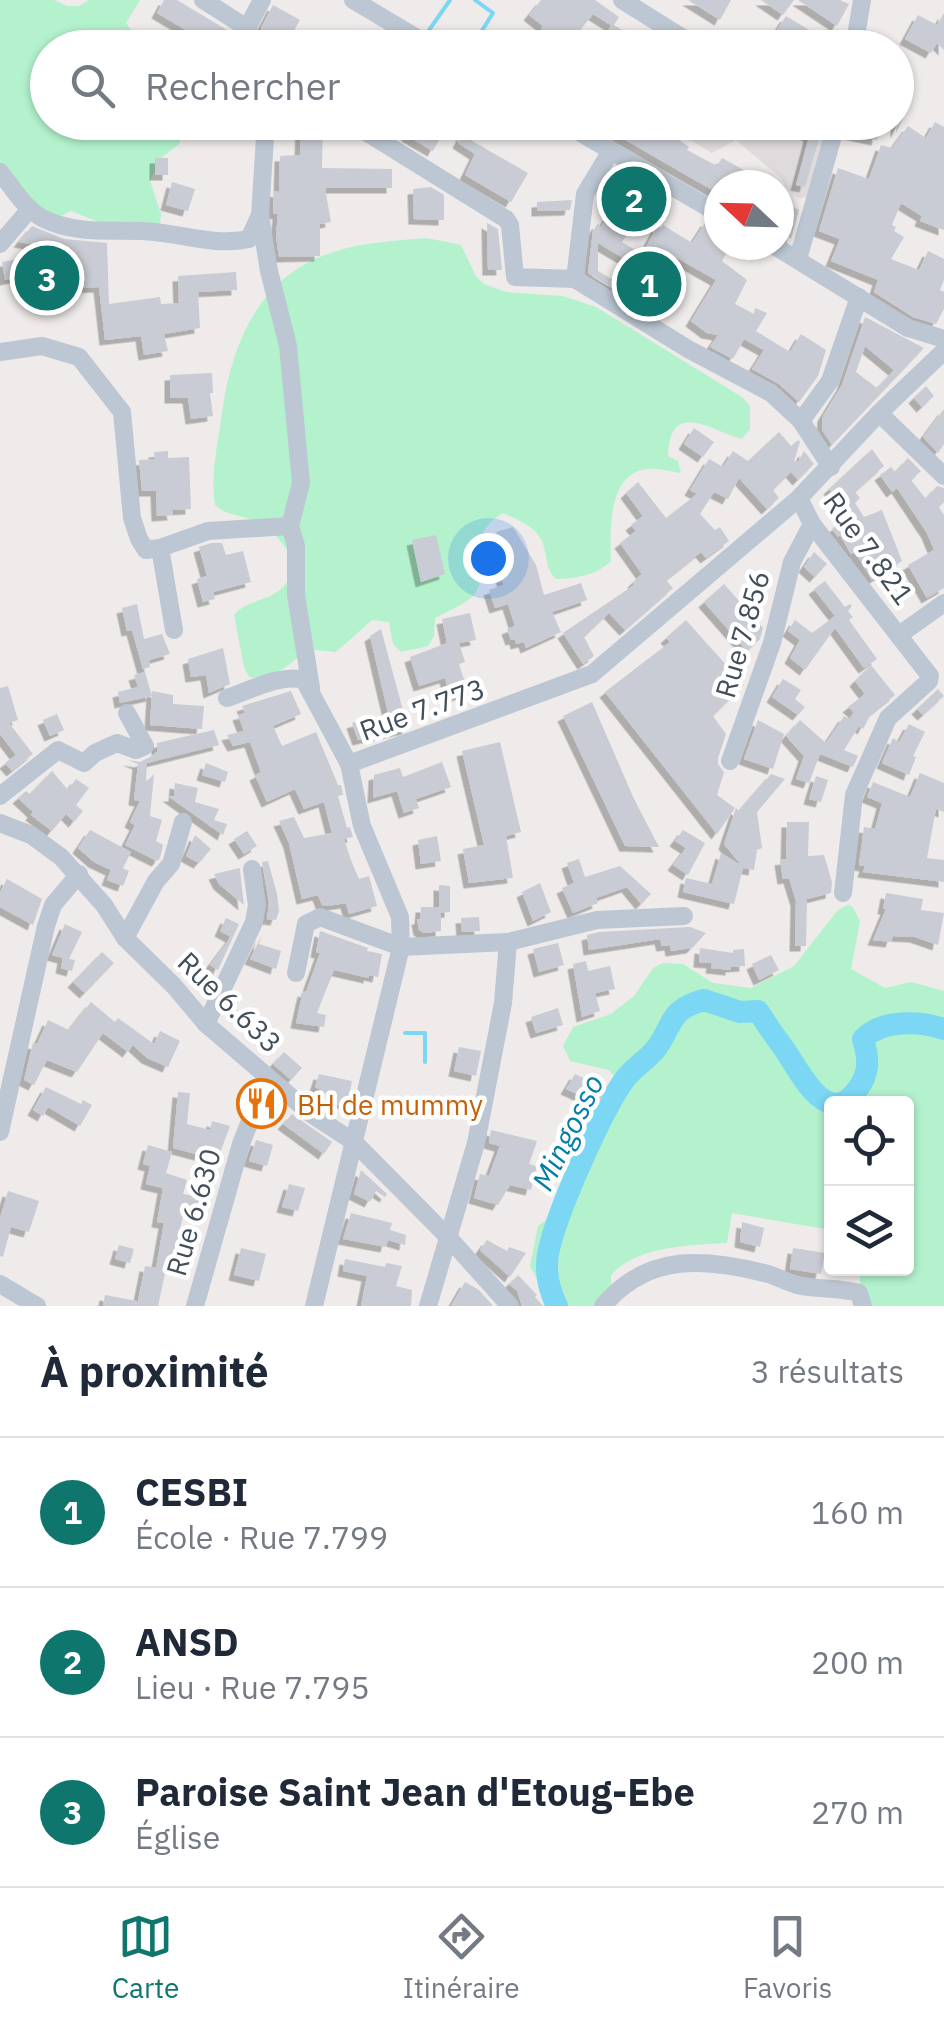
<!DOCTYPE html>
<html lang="fr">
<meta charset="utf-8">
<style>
:root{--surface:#fff;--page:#f2f2f3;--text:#1f2937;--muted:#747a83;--line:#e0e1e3;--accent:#0f766e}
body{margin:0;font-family:"IBM Plex Sans",sans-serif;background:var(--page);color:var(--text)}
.controls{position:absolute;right:30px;bottom:30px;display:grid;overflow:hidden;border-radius:10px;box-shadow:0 2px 8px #0004}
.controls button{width:90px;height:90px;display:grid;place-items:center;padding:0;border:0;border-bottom:2px solid var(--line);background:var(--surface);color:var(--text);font:50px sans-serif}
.compass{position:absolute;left:704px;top:170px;width:90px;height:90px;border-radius:50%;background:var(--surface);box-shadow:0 2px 8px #0004;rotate:292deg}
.you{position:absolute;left:488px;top:558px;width:35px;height:35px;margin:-25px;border:8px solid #fff;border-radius:50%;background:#1a73e8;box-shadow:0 0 0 15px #1a73e833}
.badge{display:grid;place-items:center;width:65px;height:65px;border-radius:50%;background:var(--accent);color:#fff;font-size:32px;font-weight:700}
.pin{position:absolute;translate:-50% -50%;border:5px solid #fff;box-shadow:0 2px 10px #0006}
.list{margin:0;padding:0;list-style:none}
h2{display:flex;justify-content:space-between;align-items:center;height:130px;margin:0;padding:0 40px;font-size:42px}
h2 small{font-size:32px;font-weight:400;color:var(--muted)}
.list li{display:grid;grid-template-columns:65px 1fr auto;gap:30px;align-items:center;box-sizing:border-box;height:150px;padding:0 40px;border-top:2px solid var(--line)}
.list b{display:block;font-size:38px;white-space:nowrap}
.list p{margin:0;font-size:32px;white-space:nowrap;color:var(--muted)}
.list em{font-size:32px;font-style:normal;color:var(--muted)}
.icon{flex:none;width:55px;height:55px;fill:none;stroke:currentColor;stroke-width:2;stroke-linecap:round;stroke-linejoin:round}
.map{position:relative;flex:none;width:944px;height:1306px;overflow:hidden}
.search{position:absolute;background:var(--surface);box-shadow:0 2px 8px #0004;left:30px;right:30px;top:30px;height:110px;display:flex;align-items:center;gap:25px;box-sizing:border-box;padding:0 35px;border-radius:55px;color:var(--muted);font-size:38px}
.sheet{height:580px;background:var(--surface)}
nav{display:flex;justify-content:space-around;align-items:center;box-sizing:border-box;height:140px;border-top:2px solid var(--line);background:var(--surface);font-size:28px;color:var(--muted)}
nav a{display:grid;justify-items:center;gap:5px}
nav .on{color:var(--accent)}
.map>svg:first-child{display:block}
.education{fill:#dfdbdc}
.green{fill:#b3f2cd}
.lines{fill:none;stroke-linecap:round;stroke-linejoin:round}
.stream{stroke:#7bd7f4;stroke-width:4}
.river{stroke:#7bd7f4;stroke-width:22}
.building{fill:#c9ccd4;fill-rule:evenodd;filter:url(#shadow)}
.minor{stroke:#bcc7d3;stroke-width:18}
.labels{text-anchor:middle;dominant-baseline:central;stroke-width:9;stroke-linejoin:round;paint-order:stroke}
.street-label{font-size:28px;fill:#424e5a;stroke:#fff}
.food-label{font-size:28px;fill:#c56008;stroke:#fff;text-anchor:start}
.water-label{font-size:30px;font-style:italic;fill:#017fa7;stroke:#fff}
</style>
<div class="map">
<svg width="944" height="1306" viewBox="0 0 944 1306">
<defs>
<filter id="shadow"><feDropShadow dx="-5.5" dy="5.5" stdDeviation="0" flood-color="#0004"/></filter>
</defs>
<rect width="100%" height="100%" fill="#eeebea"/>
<!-- education -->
<path class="education" d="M661 123H816L824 139 808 196 800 199 788 190 781 178 736 140 712 153Z"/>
<!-- green -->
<g class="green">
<path d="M0 0H54L67 6H79L89 0H140L126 23 143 47 48 48V122L186 123 179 144 161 158 150 181 161 214 160 225 129 234 71 211 51 221 0 168Z"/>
<path d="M427 238 461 245 476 276 484 284 506 292 563 296 596 307 742 397 750 406V429L742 439C713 432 670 397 668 456L678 461 681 473C671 472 659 468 649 469 607 471 610 532 611 561 595 576 577 578 556 579 544 567 548 556 542 541 535 526 517 519 503 513 462 537 490 571 476 592 468 604 447 611 435 618L434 636 428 646 401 652 393 644 389 622 372 620 336 652 305 649C292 665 271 681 249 677L244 667 234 615C246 600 267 602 282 588 306 565 281 536 259 523 245 515 228 517 215 505 210 476 218 443 222 413 231 346 258 278 328 254 359 242 394 241 427 238Z"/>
<path d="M847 905 852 906 860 921 851 969 885 988 911 982 944 991V1306H860V1269L906 1268V1104H832L831 1230 732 1213 727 1243C689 1245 637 1246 611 1275L612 1306H551L530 1266 538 1226 552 1216 616 1079 609 1070 570 1061 563 1046 573 1027 611 1014 634 996 653 968 663 963 683 964 713 983 751 988 794 966 837 911Z"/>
</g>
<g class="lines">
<!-- stream -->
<g class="stream">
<path d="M450 0 427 33 453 48"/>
<path d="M471 48 493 13 475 0"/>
<path d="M405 1033H425V1062"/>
</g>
<!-- river -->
<path class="river" d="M557 1306C549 1290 545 1272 548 1254 555 1216 602 1110 625 1079 634 1067 649 1059 658 1046 674 1022 670 1009 704 1000L740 1012 758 1011C767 1025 776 1038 785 1050 800 1072 827 1130 857 1090 870 1073 869 1059 863 1039 882 1019 920 1021 944 1029"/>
</g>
<!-- building -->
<g class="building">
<path d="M164 0H177L232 33 224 48H216L157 13Z"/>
<path d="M541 0H595L619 17 614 25 633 37 626 48H602L605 41 602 39 612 26 593 14 566 48 541 29 543 26 529 15Z"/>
<path d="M688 0H731L720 20Z"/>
<path d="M761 0H794L783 15Z"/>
<path d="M798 0H840L849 4 837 26Z"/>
<path d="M273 5 300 20 284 48H269L261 28Z"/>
<path d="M944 13V50L937 43 931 53 905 39 918 15 937 25Z"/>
<path d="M786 16 839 48H791L795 41 777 30Z"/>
<path d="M896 93 912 100 896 133Z"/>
<path d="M301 122H323L322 168 392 169V188H325L331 222 320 224V256L279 257 276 236 278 214 273 213 274 191 279 192 280 156 300 155Z"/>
<path d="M414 122H469L462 135 447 126 433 151 407 136Z"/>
<path d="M614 122H669L665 130 689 147 687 150 717 166 722 158 771 185H719V194L610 131Z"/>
<path d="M784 122H817L821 132 805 187 796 185 809 136Z"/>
<path d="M852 122H881L877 140 849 134Z"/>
<path d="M935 122 944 127V230L920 221 922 216 901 203 892 225 896 227 894 231 904 237 891 259 919 270 928 251 944 259V280L940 290 944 292V309L936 324 913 317 874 292 878 280 831 261 840 239 819 231 838 168 869 179 881 145 892 148 908 126 926 138Z"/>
<path d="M462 135 528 173 511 202 465 175 475 154 458 143Z"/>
<rect x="155" y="158" width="13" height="17"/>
<path d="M620 173 654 193 622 242 642 254 657 226 661 228 663 225 692 243 706 221 719 226V245H731L722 261 747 280 735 304 754 314 755 308 767 313 756 331 790 352 801 334 826 350 818 376 799 402 779 384 752 369 764 350 744 339 733 359 710 347 718 335 707 333 691 321 716 280 670 254 640 300 654 308 652 312 588 273 593 231 598 223 600 228 618 199 615 197 621 186 615 183ZM598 243 640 268 627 288 598 271Z"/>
<path d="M172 182 195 189 188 211 166 205Z"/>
<path d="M431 187 444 195V220L414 219 413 189Z"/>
<path d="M572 200 570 210 537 211V202Z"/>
<path d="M779 200 799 210 791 239 779 231Z"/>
<path d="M487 223 498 229 502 270H488Z"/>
<path d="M32 226 64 239 107 243 109 304 160 297 161 304 179 303 178 276 236 272 237 290 198 292 200 328 164 334 168 351 144 355 141 336 105 340 99 287 48 289 47 253 62 250 19 242Z"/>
<path d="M22 258 26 276 5 280 2 262Z"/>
<path d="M865 317 924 348 832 445 822 430 823 416 842 385ZM865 346 894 370 877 388 856 372Z"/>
<path d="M212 373 213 393H210L213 416 191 419 188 398H170V375Z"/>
<path d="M926 386 934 396 922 407 914 398Z"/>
<path d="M944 409V444L938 453 923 437Z"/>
<path d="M694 428 714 442 703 457 684 444Z"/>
<path d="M779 432 791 446 798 440 800 442 794 461 798 462 804 451 814 464 798 480 791 472 773 490 779 498 767 509 739 478 728 499 714 492 700 514 715 530 720 527 729 541 706 558 701 552 666 580 673 588 625 630 609 613 584 637 594 656 583 664 563 633 634 585 633 582 642 574 620 543 636 531 631 525 643 516 626 493 638 482 666 518 697 494 690 490 709 459 723 467 733 451 748 461Z"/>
<path d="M872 449 884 466 855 492 860 498 855 503 864 517 882 510 902 561 872 580 855 552 851 554 840 535 838 537 832 529 844 520 840 514 846 509 829 489Z"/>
<path d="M168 451V458L189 457 191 509 172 510 173 515 157 516 156 491H142L139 460 155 459 154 452Z"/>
<path d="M908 458 921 471 911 480 926 499 937 486 944 488V502L939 507 944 515V588L927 598 908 565 934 550 927 533 897 488 892 492 880 475 891 467 895 472Z"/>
<path d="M513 527 536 565 544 595 581 583 587 600 552 612 561 632 526 648 524 642 516 644 515 639 511 640 507 629 515 626 508 604 495 608 489 590 504 585 494 558 508 554 496 532Z"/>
<path d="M436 535 445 574 421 582 412 540Z"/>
<path d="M211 543H222L226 555 243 551 251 582 213 592 215 599 203 602 197 579 207 576 199 547Z"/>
<path d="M814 552 827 564 815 577 804 567Z"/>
<path d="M825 581 845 607 850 604 852 606 848 611 853 617 849 620 877 659 864 668 835 628 805 670 790 658 800 640 788 631 795 620 812 633 835 616 814 589Z"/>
<path d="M724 584 763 628 760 639 747 651 704 602Z"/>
<path d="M137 604 144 639 162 634 170 654 149 660 150 667 143 669 132 630 127 631 122 608Z"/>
<path d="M470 613 476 640 459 643 465 662 459 664 468 692 451 698 445 678 419 686 410 657 447 643 442 619Z"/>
<path d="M686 620 744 685 713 716 726 734 718 758V764L724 772 717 795 735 808 717 834 605 692 670 642 666 638Z"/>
<path d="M381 629 408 729 358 740 352 723 388 713 370 636Z"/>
<path d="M223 648 230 684 209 693 206 675 191 677 188 659Z"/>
<path d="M871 665 895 695 871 714 863 729 859 726 844 750 858 756 853 767 820 754 809 783 796 779 804 756 786 736 800 720 826 743 844 716 849 719 854 712 848 707 865 694 855 681Z"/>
<path d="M145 672 152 696 120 703 118 692 138 687 134 675Z"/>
<path d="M783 679 801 690 795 699 805 707 798 715 772 697Z"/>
<path d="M8 686 18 720 9 723 33 754 12 771 5 763 16 755 0 734V688Z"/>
<path d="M938 689 944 696 923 715 917 709Z"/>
<path d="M152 691 173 695V704L204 706 202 729 150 725Z"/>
<path d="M291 691 301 714 273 726 282 746 316 732 338 785H341L343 795 338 796 347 828 350 827 353 837 344 839 351 860 359 879 369 876 377 906 349 914 346 903 327 906 322 905 318 895 302 899 289 843 279 821 294 817 304 838 332 833 324 802 304 809 295 789 267 802 255 775 261 772 250 742 233 746 227 735 244 731 238 715 245 713 242 706Z"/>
<path d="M592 702 634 799 659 847 625 846 563 716Z"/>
<path d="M57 714 64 730 50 736 43 720Z"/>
<path d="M758 720 784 734 773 769 744 759Z"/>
<path d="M909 724 925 732 913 756 916 757 909 775 882 763 893 738 899 742Z"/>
<path d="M214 730 219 745 147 763 146 782 154 774 150 816 162 820 156 841 163 845 160 858 157 861 125 845 135 825 130 822 140 801 134 800 138 764 128 760 140 762 150 757 157 752V743Z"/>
<path d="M500 742 521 832 506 836 513 878 469 883 463 849 484 845 462 751Z"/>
<path d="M442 762 451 787 416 799 419 808 404 813 397 791 373 798 374 775 400 768 403 777Z"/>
<path d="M206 763 228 772 225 782 202 775Z"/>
<path d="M52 771 68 790 76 779 89 788 76 805 83 811 74 822 66 814 52 831 31 815 33 812 18 798 26 791 30 794Z"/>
<path d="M920 773 944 783V812L936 809 927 858 944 860V882L863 872 865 866 859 865 864 827 875 829 882 803 867 797 873 782 910 797Z"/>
<path d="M771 774 785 779 757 812 762 848 757 850 754 870 743 868 734 904 683 892 686 878 712 884 721 853 742 866 724 844 736 808 739 811Z"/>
<path d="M816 776 828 780 821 802 809 799Z"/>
<path d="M175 783 198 788 195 802 219 809 214 820 227 824 223 835 168 796H174Z"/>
<path d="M787 822H809L808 856 824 855 832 882 831 893 807 899 806 946H795L796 901 789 878 783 879 780 860 786 859Z"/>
<path d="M90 830 131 852 123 868 129 871 123 886 107 880 111 870 94 862 78 848Z"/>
<path d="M683 830 705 843 688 875 673 865 686 848 675 841Z"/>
<path d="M247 831 257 846 244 854 234 839Z"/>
<path d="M195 835 211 849 199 863 186 856Z"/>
<path d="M437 836 441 861 421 864 418 840Z"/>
<path d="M579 859 585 877 620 866 651 894 641 904 627 887 596 898 598 903 573 913 562 888 574 883 567 863Z"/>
<path d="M268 861 277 894 279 911 276 920 267 919 269 903 262 862Z"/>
<path d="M240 868V871L244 905 219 884 214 874Z"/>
<path d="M7 879 42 899 33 925 0 907V892Z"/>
<path d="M540 883 551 912 533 921 522 892Z"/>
<path d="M439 885 450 886V912L441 913V931L424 933 419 930 417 919H420L421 907H439Z"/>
<path d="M886 893 923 899 921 910 944 913 938 945 915 937 893 936 891 942 873 940 886 909H883Z"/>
<path d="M479 917 480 931 462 932 461 918Z"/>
<path d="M226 918 239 924 218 970 210 965 231 937 220 931Z"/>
<path d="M65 924 82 932 69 959 75 960 72 971 61 968 63 958 52 955Z"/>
<path d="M690 927 706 933 692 948 671 951 670 945 662 946 660 939 589 950 587 935 599 932Z"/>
<path d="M320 931 368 948 367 951 382 954 378 977 369 975V978L334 970 317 1013 326 1015 324 1027 296 1023 303 991 306 992 320 953 316 952Z"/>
<path d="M262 935 259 944 281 951 276 969 250 959Z"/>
<path d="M558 943 564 965 539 972 533 949Z"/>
<path d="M700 948 733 953V950L744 949 745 966 731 967V970L711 968 712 963 699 962Z"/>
<path d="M102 952 114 963 85 993 73 982Z"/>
<path d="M771 955 779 970 759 980 752 964Z"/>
<path d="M586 961 588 971 610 966 615 989 595 993 600 1011 582 1017 573 964Z"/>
<path d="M91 1002 115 1022 118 1018 154 1044 160 1031 180 1041 168 1067 147 1058 133 1045 128 1052 103 1033 77 1072 47 1060 34 1085 24 1080 33 1043 37 1044 48 1020 69 1030Z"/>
<path d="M558 1008 563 1025 536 1033 531 1017Z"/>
<path d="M459 1047 481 1051 476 1076 454 1071Z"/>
<path d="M284 1052 302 1068 291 1080 273 1064Z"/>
<path d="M319 1074 352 1081 348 1102 337 1105 329 1096 324 1105 315 1100 321 1090 315 1087Z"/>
<path d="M575 1074 606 1089 599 1104 566 1089Z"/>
<path d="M46 1087 81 1104 83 1100 92 1105 80 1126 48 1107 43 1116 33 1110Z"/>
<path d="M178 1092 190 1093 187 1124 210 1130 212 1121 230 1126 220 1153 202 1148 200 1155 173 1148Z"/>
<path d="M292 1114 332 1142 324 1154 283 1124Z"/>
<path d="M491 1130 537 1141 529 1164 537 1166 531 1190 510 1185 498 1205 474 1198 480 1174 489 1176 500 1146 489 1143Z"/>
<path d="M256 1140 273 1145 267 1166 249 1161Z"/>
<path d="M148 1145 172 1152 166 1173 187 1180 183 1194 210 1199 206 1211 185 1207 180 1229 194 1232 187 1268 167 1264 158 1306H137L145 1266 156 1268 164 1223 157 1222 163 1188 146 1184 150 1166 143 1164Z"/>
<path d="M361 1170 387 1194 385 1197 376 1191 370 1202 354 1194Z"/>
<path d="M289 1184 305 1188 298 1211 282 1207Z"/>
<path d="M8 1191 39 1201 29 1232 11 1227 3 1257 0 1256V1218Z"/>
<path d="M351 1213 392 1223 390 1230 406 1235 405 1245 388 1240 386 1247 343 1239Z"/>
<path d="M742 1222 764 1228 760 1247 740 1242Z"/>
<path d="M487 1240 507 1251 509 1247 526 1253 510 1277 480 1250Z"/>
<path d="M119 1245 134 1249 130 1263 115 1259Z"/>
<path d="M241 1248 266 1254 259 1281 234 1275Z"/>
<path d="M793 1248 825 1253 821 1274 790 1269Z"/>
<path d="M345 1259 385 1267 386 1263 402 1266 396 1286 412 1290 411 1306H361L367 1276 343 1271Z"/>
<path d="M518 1275 537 1295 535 1297 543 1306H522L517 1291 509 1284Z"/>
<path d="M465 1282 479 1290 493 1306H451Z"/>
<path d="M105 1295 137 1301V1306H103Z"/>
</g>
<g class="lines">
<!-- minor -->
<g class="minor">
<path d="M203 0 247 28"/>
<path d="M353 0 434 48"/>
<path d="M622 0 699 48"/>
<path d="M257 48 247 28 262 0"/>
<path d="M854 48 862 0"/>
<path d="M350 122 506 219 510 225 515 277 575 279 688 349 771 393 801 421 830 381 859 297"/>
<path d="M562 122 719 214"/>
<path d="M0 172C12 187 25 209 42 218 73 234 108 230 141 231 178 232 213 247 249 239L260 215 266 122"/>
<path d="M260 215 269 271 288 346 301 483 290 526 296 546V595L311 688"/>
<path d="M0 244 30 209"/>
<path d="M773 245 908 328 944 339"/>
<path d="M798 259 837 122"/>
<path d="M575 279 585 194 611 151"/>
<path d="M0 352 42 346 79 357 122 412 132 518 139 539 146 550 160 548"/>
<path d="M879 413 944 476"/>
<path d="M801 421 831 467"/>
<path d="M799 498 812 524 930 676 929 681 888 718 854 795 843 893"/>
<path d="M174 630 160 548 208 531 290 526"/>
<path d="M899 635 944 603"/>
<path d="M227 698C249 691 282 673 304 680L349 764"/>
<path d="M730 761 772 643 792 562 812 524"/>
<path d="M0 796 58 750 84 763 95 753 117 743 136 750 145 746 127 713"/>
<path d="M0 823 31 835 61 857 104 905 125 938 174 986 206 1024 311 1114 354 1142 448 1237 510 1306"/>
<path d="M125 938 156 881 171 864 183 822"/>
<path d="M508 942 597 920 684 916"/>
<path d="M296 973 306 924 320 917 401 947 508 942 503 1003 476 1143 428 1306"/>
<path d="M206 1024 254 922 257 905 252 869"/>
<path d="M0 1132 46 926 53 905 79 874"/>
<path d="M0 1284 37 1306"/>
<path d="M195 1306 241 1144 267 1077"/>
<path d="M314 1306 401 947 400 917 362 826 349 764 592 674 799 498 879 413 944 351"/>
<path d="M603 1306C648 1252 707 1258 768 1274 778 1277 787 1282 797 1285 817 1290 838 1287 859 1293L863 1306"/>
</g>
</g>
<!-- icons -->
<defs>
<symbol id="restaurant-ring" viewBox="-11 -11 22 22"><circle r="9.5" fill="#fff" stroke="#e8710a" stroke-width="1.5"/><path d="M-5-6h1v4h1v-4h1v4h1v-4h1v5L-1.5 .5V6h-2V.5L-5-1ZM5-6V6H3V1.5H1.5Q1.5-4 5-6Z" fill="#e8710a"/></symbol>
</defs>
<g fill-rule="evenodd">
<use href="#restaurant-ring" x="234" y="1076" width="55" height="55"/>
</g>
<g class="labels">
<!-- street labels -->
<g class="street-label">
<text transform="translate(869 548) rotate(54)">Rue 7.821</text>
<text transform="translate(742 634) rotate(-74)">Rue 7.856</text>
<text transform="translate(422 709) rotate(-20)">Rue 7.773</text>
<text transform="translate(230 1002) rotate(44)">Rue 6.633</text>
<text transform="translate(193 1212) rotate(-74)">Rue 6.630</text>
</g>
<!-- food labels -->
<g class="food-label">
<text x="297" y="1104">BH de mummy</text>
</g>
<!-- water labels -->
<g class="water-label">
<text transform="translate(567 1132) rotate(-64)">Mingosso</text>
</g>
</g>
</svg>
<div class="controls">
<button><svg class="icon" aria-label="locate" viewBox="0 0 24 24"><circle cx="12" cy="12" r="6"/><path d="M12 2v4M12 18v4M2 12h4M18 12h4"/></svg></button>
<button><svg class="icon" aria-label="layers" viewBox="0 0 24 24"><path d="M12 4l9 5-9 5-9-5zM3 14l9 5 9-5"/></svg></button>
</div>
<svg class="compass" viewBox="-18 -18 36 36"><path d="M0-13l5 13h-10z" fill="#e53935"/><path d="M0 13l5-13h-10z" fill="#747a83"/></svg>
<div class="you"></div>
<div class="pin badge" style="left:649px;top:284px">1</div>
<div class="pin badge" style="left:634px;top:199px">2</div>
<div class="pin badge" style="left:47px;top:278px">3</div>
<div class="search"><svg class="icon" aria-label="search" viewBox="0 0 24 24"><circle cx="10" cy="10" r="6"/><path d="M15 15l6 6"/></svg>Rechercher</div>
</div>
<section class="sheet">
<h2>À proximité<small>3 résultats</small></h2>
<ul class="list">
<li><span class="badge">1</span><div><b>CESBI</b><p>École · Rue 7.799</p></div><em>160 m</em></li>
<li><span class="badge">2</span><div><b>ANSD</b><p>Lieu · Rue 7.795</p></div><em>200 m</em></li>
<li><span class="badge">3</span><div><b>Paroise Saint Jean d'Etoug-Ebe</b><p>Église</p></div><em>270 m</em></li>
</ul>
</section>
<nav>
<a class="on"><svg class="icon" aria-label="map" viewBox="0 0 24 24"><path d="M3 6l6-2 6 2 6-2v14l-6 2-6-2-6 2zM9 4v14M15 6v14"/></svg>Carte</a>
<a><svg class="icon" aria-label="directions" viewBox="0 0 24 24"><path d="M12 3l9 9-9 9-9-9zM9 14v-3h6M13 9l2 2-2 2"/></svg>Itinéraire</a>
<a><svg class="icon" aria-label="saved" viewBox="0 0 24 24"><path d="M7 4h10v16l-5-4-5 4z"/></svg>Favoris</a>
</nav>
